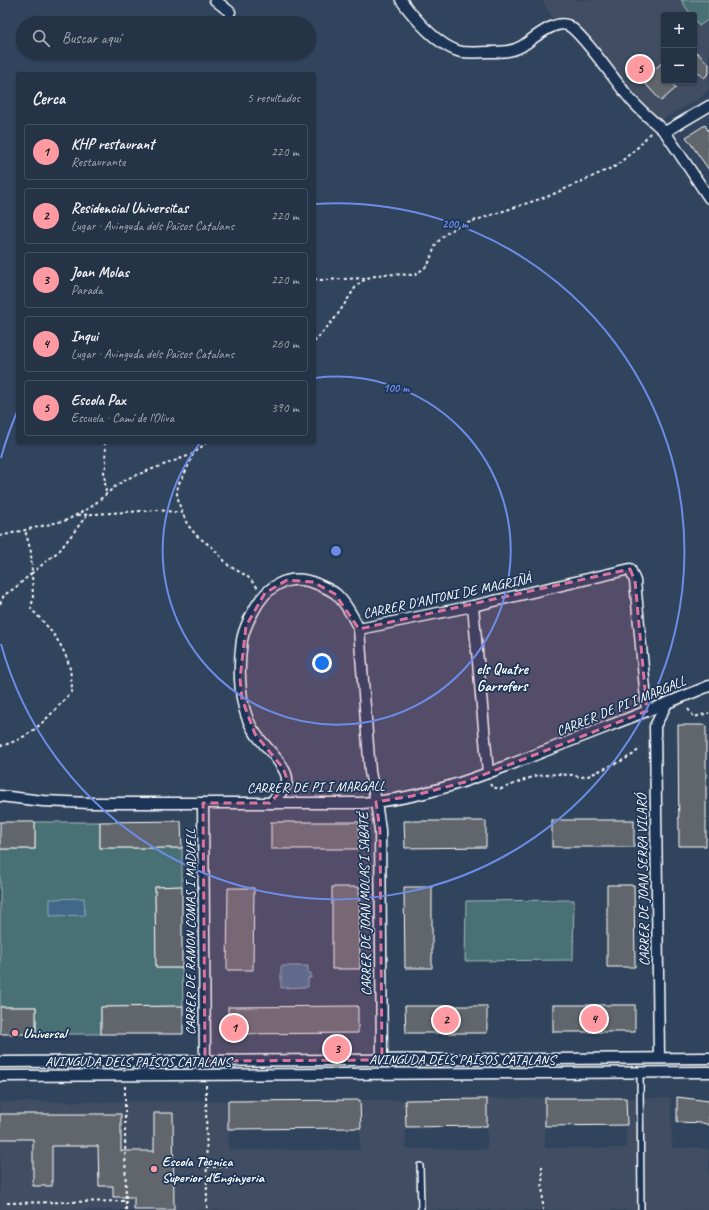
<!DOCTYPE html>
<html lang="es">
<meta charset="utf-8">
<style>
:root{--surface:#253346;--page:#313f51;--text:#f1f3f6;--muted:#a3aab3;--line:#424e5f;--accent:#ff9aa2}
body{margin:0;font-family:Caveat,sans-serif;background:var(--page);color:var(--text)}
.controls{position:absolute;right:12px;top:12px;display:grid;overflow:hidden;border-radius:4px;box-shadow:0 1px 3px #0004}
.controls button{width:36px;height:36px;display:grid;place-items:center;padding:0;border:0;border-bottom:1px solid var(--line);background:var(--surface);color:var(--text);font:20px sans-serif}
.you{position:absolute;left:322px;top:663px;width:14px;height:14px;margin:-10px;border:3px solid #fff;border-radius:50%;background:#1a73e8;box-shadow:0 0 0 6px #1a73e833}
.badge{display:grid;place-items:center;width:26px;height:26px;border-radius:50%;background:var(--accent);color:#111;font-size:13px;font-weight:700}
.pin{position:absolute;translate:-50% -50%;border:2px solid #fff;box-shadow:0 1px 4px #0006}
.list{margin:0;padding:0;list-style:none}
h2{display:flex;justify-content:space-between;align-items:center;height:52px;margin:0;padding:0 16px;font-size:17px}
h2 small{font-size:13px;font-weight:400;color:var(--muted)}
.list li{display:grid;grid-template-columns:26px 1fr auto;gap:12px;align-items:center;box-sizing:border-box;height:56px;margin:0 8px 8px;padding:0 8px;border:1px solid var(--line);border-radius:4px}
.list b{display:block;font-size:15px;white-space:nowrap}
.list p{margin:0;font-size:13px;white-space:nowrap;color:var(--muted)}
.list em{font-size:13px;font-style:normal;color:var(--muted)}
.icon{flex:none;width:22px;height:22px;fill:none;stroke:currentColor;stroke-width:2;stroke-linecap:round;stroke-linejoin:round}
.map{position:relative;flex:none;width:709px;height:1210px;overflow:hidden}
.search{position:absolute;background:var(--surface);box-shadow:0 1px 3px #0004;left:16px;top:16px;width:300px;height:44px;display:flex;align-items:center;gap:10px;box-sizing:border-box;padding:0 14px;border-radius:22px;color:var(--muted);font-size:15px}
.panel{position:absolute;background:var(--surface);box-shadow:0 1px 3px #0004;left:16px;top:72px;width:300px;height:372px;border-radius:4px}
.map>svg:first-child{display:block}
.built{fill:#3f4e62;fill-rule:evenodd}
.green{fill:#497175;stroke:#a4b8ba}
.water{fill:#426789;stroke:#8ea4b8}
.building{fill:#61666c;stroke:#fff}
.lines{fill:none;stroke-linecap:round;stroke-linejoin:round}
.lane-casing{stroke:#fff;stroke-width:8}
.street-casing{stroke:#fff;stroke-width:13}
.path{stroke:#fff;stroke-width:2;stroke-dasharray:3 3;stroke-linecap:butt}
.lane{stroke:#1d3557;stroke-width:5}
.street{stroke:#1d3557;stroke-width:10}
.marked{fill:#da749d;fill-opacity:0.2;stroke:#da749d;stroke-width:3;stroke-dasharray:8 5;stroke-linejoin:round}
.ring{fill:none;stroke:#6c8ce6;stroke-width:2}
.poi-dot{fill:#ff9aa2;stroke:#1d3557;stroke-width:1.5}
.labels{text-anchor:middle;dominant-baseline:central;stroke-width:3.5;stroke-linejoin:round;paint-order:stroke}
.street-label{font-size:14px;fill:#fff;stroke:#1d3557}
.poi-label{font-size:14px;font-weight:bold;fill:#fff;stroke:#1d3557;text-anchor:start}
.neighbourhood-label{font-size:15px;font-weight:bold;fill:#fff;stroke:#1d3557}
.centre{fill:#6c8ce6;stroke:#1d3557;stroke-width:2}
.ring-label{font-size:12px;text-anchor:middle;font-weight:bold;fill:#6c8ce6;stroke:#1d3557;stroke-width:3.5;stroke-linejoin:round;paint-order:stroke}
</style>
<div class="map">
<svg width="709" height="1210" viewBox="0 0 709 1210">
<rect width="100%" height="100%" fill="#31445d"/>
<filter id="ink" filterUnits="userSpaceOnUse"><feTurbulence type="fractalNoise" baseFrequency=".025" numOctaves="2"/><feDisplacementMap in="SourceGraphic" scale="8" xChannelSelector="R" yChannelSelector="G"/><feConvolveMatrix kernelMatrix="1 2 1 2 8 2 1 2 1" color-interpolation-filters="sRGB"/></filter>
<g filter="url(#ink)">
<!-- built -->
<g class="built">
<path d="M542 0H709V89L699 99 674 113 663 119H658L644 104 606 57 573 22 565 16 553 19ZM664 15H694V81H664Z"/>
<path d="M545 1098V1148H626V1098H671L672 1148 697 1147 709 1150V1210H0V1102L228 1101 229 1150H360V1100H405L406 1149H487V1099Z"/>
</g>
<!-- green -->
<g class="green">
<path d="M681 0H709V19L699 26 694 19V15H691Z"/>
<path d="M35 822H100V848H182V886L155 887 156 968H182L183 1006 101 1007V1034H36V1007H0V849H35Z"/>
<path d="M574 900 573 960 465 961 466 901Z"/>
</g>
<!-- water -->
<g class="water">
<path d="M84 898 85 915 50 916V899Z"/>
<path d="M281 966H308V973H311V978H308V987L281 988Z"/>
</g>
<!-- building -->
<g class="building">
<path d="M694 50 709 64V73L704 78 694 69Z"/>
<path d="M664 61V81H670L676 88 661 101 642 80Z"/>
<path d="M705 125 709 132V170L686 137Z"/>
<path d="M678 725H706V846H679Z"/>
<rect x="552" y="820" width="82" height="27"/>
<path d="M181 821 182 848H100V822Z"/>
<path d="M404 821H486V847L405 848Z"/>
<rect x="0" y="822" width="35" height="27"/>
<rect x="271" y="822" width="88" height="27"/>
<path d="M607 885H634L635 967H607Z"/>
<path d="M182 886V968H156L155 887Z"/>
<path d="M332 887H359L360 969H332Z"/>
<path d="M404 887H432V968H405Z"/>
<path d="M228 888H254L253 970H227Z"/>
<rect x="553" y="1005" width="82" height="27"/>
<path d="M183 1006V1034H101V1007Z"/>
<path d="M358 1006V1033L228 1034V1007Z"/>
<path d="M405 1006H487V1033H406Z"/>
<rect x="0" y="1007" width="36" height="27"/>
<path d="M677 1097 709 1101V1125L703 1123 677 1122Z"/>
<path d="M545 1098H626L627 1125 545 1126Z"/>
<path d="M487 1099V1126L406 1127 405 1100Z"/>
<path d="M360 1100 361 1128 228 1129V1101Z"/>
<path d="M154 1113H173L174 1210H134V1197H113V1186H99L98 1146H52V1186H33V1139H0V1114H121V1151H154Z"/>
</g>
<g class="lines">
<defs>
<g id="lane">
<path d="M640 1073 641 1210"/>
<path d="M420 1166 421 1210"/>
</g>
<g id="street">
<path d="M215 0 230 12"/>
<path d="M401 0C414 18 440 48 462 52 471 53 481 52 490 52 501 52 512 52 522 46 533 39 554 20 567 25 580 29 620 88 632 101 642 112 654 122 665 132"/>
<path d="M709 106 665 132 709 198"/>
<path d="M473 606 488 773"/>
<path d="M359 629 370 772 376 802 380 830 382 1060"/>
<path d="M0 796 43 801 90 803H361C428 799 489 773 550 749 603 728 656 708 709 686"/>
<path d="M203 803 205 1061"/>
<path d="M270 803C276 797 288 788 287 779 287 766 263 745 256 734 238 710 238 669 242 640 244 630 248 621 253 612 266 586 288 572 317 584 323 587 330 589 336 594 346 603 353 617 359 629L473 606 630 569 635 581 647 711"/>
<path d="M659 1058 655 726 666 705"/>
<path d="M0 1062 709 1058"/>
<path d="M0 1076 709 1072"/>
</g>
</defs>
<!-- lane casing -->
<use href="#lane" class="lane-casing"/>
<!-- street casing -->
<use href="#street" class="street-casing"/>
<!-- path -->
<g class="path">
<path d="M314 279 321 280 367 278"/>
<path d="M314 342 336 317 357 285 367 278 383 274 415 275 428 265 436 244 445 234 458 226 549 196 616 166 638 147 650 133"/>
<path d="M104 442C108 451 103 455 107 464L104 471 106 494"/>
<path d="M193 454 187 469 178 485 177 494 180 507 187 524 196 535 213 548 229 566 247 576 258 588"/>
<path d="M78 515 158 510 183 513"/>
<path d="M0 536 67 520 91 507 117 485 131 477 193 454 207 442"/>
<path d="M0 604 4 595 15 588 32 573 31 552 25 530"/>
<path d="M688 709 694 717 709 713"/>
<path d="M0 746C32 739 52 713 72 691 72 684 71 676 70 669 64 644 48 626 31 609L33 599 32 573 60 550 87 515"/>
<path d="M490 784 492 787 501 789 535 776 556 774 572 775 581 777 588 776 623 760 634 754 640 748"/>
<path d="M206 1085 207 1210"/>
<path d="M125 1086V1124"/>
<path d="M125 1129 126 1210"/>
<path d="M542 1166 543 1210"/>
<path d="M207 1167H230"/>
<path d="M7 1203 126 1201"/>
</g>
<!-- lane -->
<use href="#lane" class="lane"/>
<!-- street -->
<use href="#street" class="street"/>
</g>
</g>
<!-- marked area -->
<path class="marked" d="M630 569 635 581 647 711 465 782 412 796 376 802 380 830 382 1060 205 1061 203 803H270L285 786 287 779 283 768 255 734 242 699 240 679 246 626 265 593 287 580 313 582 335 594 359 629Z"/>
<!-- distance rings -->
<g class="ring">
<path d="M315 378A174 174 0 1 1 200 443"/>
<path d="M1 458A348 348 0 0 1 17 412M315 204A348 348 0 1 1 1 644"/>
</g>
<!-- markers -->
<g class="poi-dot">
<circle cx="15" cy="1033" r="4"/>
<circle cx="154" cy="1169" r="4"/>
</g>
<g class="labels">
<!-- street labels -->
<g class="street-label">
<text transform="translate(447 596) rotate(-12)">CARRER D'ANTONI DE MAGRIÑÀ</text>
<text transform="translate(621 706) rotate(-22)">CARRER DE PI I MARGALL</text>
<text transform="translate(316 787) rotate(-1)">CARRER DE PI I MARGALL</text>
<text transform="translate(643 880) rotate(-91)">CARRER DE JOAN SERRA VILARÓ</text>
<text transform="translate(365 904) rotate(-91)">CARRER DE JOAN MOLAS I SABATÉ</text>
<text transform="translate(190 932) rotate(-90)">CARRER DE RAMON COMAS I MADUELL</text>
<text x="462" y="1059">AVINGUDA DELS PAÏSOS CATALANS</text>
<text x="138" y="1061">AVINGUDA DELS PAÏSOS CATALANS</text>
</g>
<!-- poi labels -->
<g class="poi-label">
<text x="23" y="1033">Universal</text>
<text x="162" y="1161">Escola Tècnica<tspan x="162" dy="16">Superior d'Enginyeria</tspan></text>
</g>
<!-- neighbourhood labels -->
<g class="neighbourhood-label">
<text x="502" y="669">els Quatre<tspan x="502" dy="17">Garrofers</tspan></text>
</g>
</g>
<circle cx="336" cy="551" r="6" class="centre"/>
<g class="ring-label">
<text x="455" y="228">200 m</text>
<text x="396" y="392">100 m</text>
</g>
</svg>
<div class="controls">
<button>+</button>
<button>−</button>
</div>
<div class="you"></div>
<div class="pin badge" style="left:234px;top:1028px">1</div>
<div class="pin badge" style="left:446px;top:1020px">2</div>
<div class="pin badge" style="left:337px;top:1049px">3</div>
<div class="pin badge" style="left:594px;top:1019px">4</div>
<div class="pin badge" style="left:640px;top:69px">5</div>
<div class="search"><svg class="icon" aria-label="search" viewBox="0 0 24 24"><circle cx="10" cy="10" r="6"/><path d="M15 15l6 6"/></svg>Buscar aquí</div>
<section class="panel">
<h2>Cerca<small>5 resultados</small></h2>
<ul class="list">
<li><span class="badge">1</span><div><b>KHP restaurant</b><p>Restaurante</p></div><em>220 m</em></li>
<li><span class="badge">2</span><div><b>Residencial Universitas</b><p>Lugar · Avinguda dels Països Catalans</p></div><em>220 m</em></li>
<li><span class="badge">3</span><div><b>Joan Molas</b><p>Parada</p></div><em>220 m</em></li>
<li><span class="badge">4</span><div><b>Inqui</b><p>Lugar · Avinguda dels Països Catalans</p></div><em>260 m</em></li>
<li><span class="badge">5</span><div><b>Escola Pax</b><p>Escuela · Camí de l'Oliva</p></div><em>390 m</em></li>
</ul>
</section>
</div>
